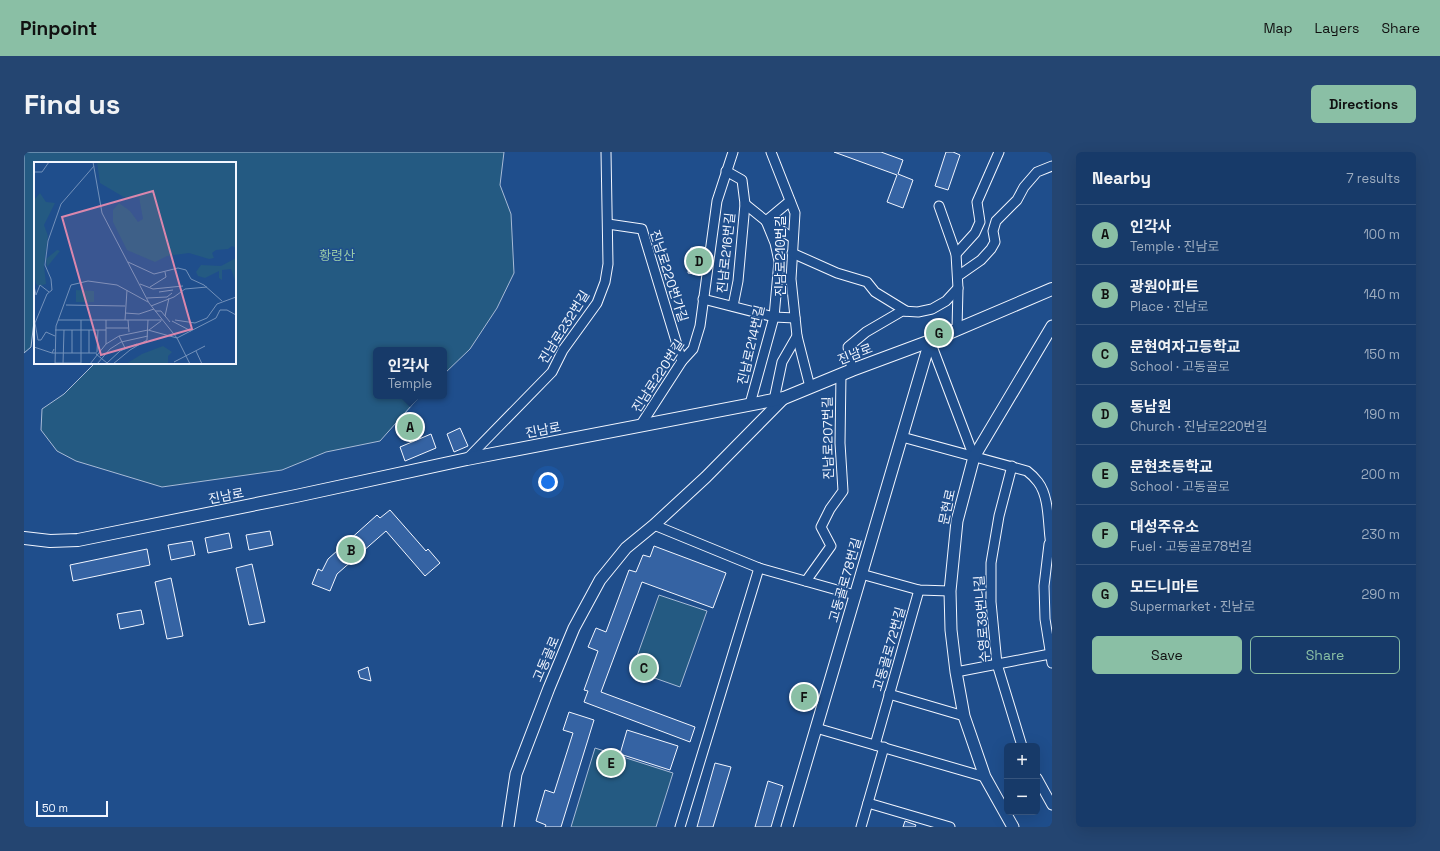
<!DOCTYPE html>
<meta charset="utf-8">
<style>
:root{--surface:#173a69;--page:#244571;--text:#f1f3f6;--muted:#9eadc0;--line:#36547d;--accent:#8abfa5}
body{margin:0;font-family:"Space Grotesk","Noto Sans KR",sans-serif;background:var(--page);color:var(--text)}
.controls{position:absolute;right:12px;bottom:12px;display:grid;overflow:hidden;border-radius:6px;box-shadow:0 4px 16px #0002}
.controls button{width:36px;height:36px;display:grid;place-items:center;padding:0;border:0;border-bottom:1px solid var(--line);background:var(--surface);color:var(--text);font:20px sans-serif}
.scale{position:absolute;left:12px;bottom:10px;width:72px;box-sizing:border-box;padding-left:4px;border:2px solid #f2f6ff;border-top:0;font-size:11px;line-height:14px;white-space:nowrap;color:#f2f6ff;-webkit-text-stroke:3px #1f4e8c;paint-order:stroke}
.you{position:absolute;left:524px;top:330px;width:14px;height:14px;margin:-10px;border:3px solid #fff;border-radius:50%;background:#1a73e8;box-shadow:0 0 0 6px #1a73e833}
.badge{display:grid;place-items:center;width:26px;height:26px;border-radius:50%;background:var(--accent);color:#111;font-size:13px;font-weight:700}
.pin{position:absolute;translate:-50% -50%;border:2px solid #fff;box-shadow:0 1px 4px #0006}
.popup{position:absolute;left:349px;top:195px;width:74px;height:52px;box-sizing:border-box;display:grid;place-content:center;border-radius:6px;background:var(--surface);filter:drop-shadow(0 1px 3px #0005);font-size:13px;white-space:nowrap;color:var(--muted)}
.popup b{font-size:15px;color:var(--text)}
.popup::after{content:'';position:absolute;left:50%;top:100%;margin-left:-8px;border:8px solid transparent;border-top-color:var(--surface)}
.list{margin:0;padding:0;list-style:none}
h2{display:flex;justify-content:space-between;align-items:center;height:52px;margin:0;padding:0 16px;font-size:17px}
h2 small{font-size:13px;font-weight:400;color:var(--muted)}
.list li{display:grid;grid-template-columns:26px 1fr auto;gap:12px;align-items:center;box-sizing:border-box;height:60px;padding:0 16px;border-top:1px solid var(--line)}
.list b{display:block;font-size:15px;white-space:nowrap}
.list p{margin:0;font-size:13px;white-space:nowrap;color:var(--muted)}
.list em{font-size:13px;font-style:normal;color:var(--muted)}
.actions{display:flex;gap:8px;padding:12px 16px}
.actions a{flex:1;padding:9px 0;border:1px solid var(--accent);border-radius:6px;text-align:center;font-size:14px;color:var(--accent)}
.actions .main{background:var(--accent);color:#111}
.map{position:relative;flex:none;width:1028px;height:675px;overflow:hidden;border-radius:6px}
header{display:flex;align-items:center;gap:24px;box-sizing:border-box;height:56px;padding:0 20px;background:var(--accent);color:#111}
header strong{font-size:19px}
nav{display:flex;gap:22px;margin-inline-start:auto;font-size:14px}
.intro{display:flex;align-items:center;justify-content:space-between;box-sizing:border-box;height:96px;padding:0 24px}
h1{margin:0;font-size:28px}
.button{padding:10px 18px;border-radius:6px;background:var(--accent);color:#111;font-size:14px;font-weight:700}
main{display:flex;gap:24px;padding:0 24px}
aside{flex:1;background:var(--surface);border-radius:6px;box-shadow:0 4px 16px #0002}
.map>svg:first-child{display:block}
.green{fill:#245a82;stroke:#a8bbd7}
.building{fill:#3563a3;stroke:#f2f6ff}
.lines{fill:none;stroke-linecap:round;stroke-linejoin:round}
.minor-casing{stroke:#f2f6ff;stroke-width:11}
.tertiary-casing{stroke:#f2f6ff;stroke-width:13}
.secondary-casing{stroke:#f2f6ff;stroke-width:14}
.minor{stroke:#1f4e8c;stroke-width:9}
.tertiary{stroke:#1f4e8c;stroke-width:11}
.secondary{stroke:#1f4e8c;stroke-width:12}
.labels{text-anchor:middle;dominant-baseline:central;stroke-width:3;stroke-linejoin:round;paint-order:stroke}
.street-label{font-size:13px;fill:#f2f6ff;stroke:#1f4e8c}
.park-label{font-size:13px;fill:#97c8a6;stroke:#1f4e8c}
.inset-road{fill:none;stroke:#7391ba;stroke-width:1}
.view{fill:#da87ad;fill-opacity:0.15;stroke:#da87ad;stroke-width:2}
.inset-edge{fill:none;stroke:#f2f6ff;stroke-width:2}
</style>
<header>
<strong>Pinpoint</strong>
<nav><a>Map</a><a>Layers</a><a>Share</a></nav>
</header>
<div class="intro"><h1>Find us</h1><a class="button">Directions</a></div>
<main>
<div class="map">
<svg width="1028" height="675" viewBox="0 0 1028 675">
<rect width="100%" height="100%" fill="#1f4e8c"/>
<!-- green -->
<g class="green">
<path d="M0 0H480L476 33 487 62 490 121 473 156 446 197 420 222V198H352V244H396L356 289 302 300 258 318 138 335 52 309 33 299 17 278 18 257 40 242 71 211H211V11H11V161L7 195 0 201Z"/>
<path d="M635 443 683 459 656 535 608 518Z"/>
<path d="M571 596 649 621 632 675H547Z"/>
</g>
<!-- building -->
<g class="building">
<path d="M810 0H857L879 8 874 22 889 28 879 56 863 50 873 23Z"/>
<path d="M922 0H929L936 3 924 38 911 34Z"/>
<path d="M667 96 686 98 682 124 664 121Z"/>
<path d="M387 262 399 272 385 288 373 278Z"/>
<path d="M436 276 444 294 430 300 423 282Z"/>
<path d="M407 282 412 296 381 309 376 295Z"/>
<path d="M366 358 402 399 404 397 416 411 401 424 362 379 313 422 306 439 288 432 294 417 298 419 304 407 353 363 356 366Z"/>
<path d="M246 379 249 393 225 398 222 383Z"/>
<path d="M205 381 208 396 184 401 181 386Z"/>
<path d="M168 389 171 403 147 408 144 393Z"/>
<path d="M630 394 702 421 689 456 618 430 577 540 671 575 666 590 560 550 564 539 560 538 574 499 564 495 572 476 582 480 605 418 612 420 619 403 626 405Z"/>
<path d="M123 397 126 413 49 429 46 413Z"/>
<path d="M228 412 241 470 225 473 212 416Z"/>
<path d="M147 426 159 484 143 487 131 430Z"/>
<path d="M117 458 120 472 96 477 93 462Z"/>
<path d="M344 515 347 529 336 526 334 519Z"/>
<path d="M545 560 570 568 537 675H521L522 673 512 669 521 638 530 641 549 581 539 578Z"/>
<path d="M603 578 654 594 646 618 596 602Z"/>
<path d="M691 611 707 615 689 675H673Z"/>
<path d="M744 629 759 634 747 675H731Z"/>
<path d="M881 669 892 673 891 675H879Z"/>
</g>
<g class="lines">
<defs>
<g id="minor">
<path d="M747 0 771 61 767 127 773 184 786 235"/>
<path d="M702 19 718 28 721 52 714 129 709 154"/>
<path d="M721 52 742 69 769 86"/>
<path d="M915 54 932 102 934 136 933 177"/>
<path d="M742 69 766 49"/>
<path d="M584 72 618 77 658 209"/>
<path d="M768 101 813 121 843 130 851 140 882 159"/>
<path d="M932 102 951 81 956 70 953 50 975 0"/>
<path d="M934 124 957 108 967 97 971 90 969 79 972 69 993 48 1000 35 1013 20 1028 14"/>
<path d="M679 147 750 165 771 166"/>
<path d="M906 189 950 305"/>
<path d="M828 218 824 195 842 180 878 159 894 160 908 157 922 149 934 136"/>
<path d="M750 248 758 210 773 184"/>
<path d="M726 252 750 165 755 109 751 91 742 69"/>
<path d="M616 274 658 209 669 197 676 174 693 49 709 0"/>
<path d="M878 285 1003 319C1007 322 1011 326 1014 330 1027 347 1023 378 1028 399"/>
<path d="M443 307 528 220 539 198 573 151 581 130 584 112 582 0"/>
<path d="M988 314 975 364 967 411V450L973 512 998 594"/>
<path d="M630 373 735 416 831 443"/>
<path d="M1025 392 1020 434 1021 467 1028 511"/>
<path d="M837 422 895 438 926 439"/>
<path d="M782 429 807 394 797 375 806 357 819 339 816 291 817 222"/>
<path d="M932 520 1026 502"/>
<path d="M865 542 940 564"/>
<path d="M792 576 961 625"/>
<path d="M851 593 895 438"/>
<path d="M1013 626 1028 653"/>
<path d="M844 651 926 675"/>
<path d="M656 675 735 416"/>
<path d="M837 675 860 595"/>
</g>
<g id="tertiary">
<path d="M484 675 492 622 525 536 550 476 576 428 602 396 630 373 682 325 760 246"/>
<path d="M763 675 906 189"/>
<path d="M989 675 961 625 940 564 932 520 927 478 926 439 933 369 950 305 1028 174"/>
</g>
<path id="secondary" d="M0 386 26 389 54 388 272 344 443 307 760 246 828 218 906 189 1028 137"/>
</defs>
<!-- minor casing -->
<use href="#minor" class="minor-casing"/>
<!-- tertiary casing -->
<use href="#tertiary" class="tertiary-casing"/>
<!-- secondary casing -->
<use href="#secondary" class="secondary-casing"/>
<!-- minor -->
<use href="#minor" class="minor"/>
<!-- tertiary -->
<use href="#tertiary" class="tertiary"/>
<!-- secondary -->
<use href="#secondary" class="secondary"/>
</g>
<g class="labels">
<!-- street labels -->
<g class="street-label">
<text transform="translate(702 101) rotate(-84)">진남로216번길</text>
<text transform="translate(756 104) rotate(-90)">진남로210번길</text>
<text transform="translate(645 124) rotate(72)">진남로220번가길</text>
<text transform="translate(540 175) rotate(-58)">진남로232번길</text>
<text transform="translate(727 193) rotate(-77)">진남로214번길</text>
<text transform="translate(831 202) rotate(-21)">진남로</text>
<text transform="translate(634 224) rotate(-57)">진남로220번길</text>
<text transform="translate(519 278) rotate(-11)">진남로</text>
<text transform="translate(804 286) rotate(-91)">진남로207번길</text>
<text transform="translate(202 344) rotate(-11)">진남로</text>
<text transform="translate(923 355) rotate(-78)">문현로</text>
<text transform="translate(821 428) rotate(-74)">고동골로78번길</text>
<text transform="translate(958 467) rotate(-94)">수영로39번나길</text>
<text transform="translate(865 497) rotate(-74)">고동골로72번길</text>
<text transform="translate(522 507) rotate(-67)">고동골로</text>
</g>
<!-- park labels -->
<g class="park-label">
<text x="313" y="103">황령산</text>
</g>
</g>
<!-- overview -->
<g transform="translate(10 10)">
<rect width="202" height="202" fill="#1f4e8c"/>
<path d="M63 0H202V86L198 84 194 87 182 88 178 91 180 96 175 97 155 91 133 94 121 100 93 88 79 60V48L85 41 96 49 104 60 109 57 105 35 93 37 66 21ZM6 31 12 40 21 41 10 63 14 74 10 103 12 122 5 124 2 122 0 110V38ZM23 88 26 89 13 105 12 97ZM202 96V121L197 107 188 108V118L185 116V109L171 116 164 114 162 110 167 103 187 104ZM42 128 60 129V140H42ZM129 184 138 190 134 194V202H92L108 192Z" fill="#245a82"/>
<path class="inset-road" d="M59 0 68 51 115 141 143 176 156 202M0 10H8L15 0M94 100 120 112 144 106 152 108 157 117 170 123 188 139M106 122 119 127 149 124M0 124 2 133 6 123 15 130M116 125 132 115 131 110M125 130 139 128M113 136 133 135 138 131M32 143 91 144M117 144 140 135 151 127 173 125M186 148H193L202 153M121 149H127L136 160M91 151 105 152 120 147M131 154 135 136M24 158H128M91 158 93 128M94 158 95 170M141 158 161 161 173 156 183 142 202 135M138 159 157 169M72 166H94M21 168H72M38 168V191M115 168 127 159M21 174 12 170 7 178H4L1 161 13 132 18 128 17 117 11 103 14 79 27 42 60 4M85 174 91 186M72 182V158M0 185 18 191 20 187M162 189 168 202M63 190 64 168M18 191H63M55 191V168M62 192 73 201 86 189 103 182M140 200 171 184M21 201H47M21 202 22 164 37 123 54 119 83 123 114 140M29 202 30 168M47 202V158M56 202 72 182 85 174 114 168 143 176 182 156 186 148M63 202 76 187 87 180 114 174M79 202 96 188 113 178 114 158"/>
<path class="view" d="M119 29 158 167 67 193 28 55Z"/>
<rect width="202" height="202" class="inset-edge"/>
</g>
</svg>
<div class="controls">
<button>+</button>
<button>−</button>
</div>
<div class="scale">50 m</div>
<div class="you"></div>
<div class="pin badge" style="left:386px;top:275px">A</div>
<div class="popup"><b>인각사</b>Temple</div>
<div class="pin badge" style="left:327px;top:398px">B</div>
<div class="pin badge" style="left:620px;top:516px">C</div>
<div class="pin badge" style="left:675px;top:109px">D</div>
<div class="pin badge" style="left:587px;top:611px">E</div>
<div class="pin badge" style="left:780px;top:545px">F</div>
<div class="pin badge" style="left:915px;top:181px">G</div>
</div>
<aside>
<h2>Nearby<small>7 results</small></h2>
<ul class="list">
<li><span class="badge">A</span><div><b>인각사</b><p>Temple · 진남로</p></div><em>100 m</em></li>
<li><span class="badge">B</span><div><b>광원아파트</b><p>Place · 진남로</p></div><em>140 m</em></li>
<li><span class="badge">C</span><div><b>문현여자고등학교</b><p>School · 고동골로</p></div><em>150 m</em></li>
<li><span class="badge">D</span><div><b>동남원</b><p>Church · 진남로220번길</p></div><em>190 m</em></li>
<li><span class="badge">E</span><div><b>문현초등학교</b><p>School · 고동골로</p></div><em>200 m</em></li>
<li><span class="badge">F</span><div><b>대성주유소</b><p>Fuel · 고동골로78번길</p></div><em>230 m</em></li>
<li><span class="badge">G</span><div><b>모드니마트</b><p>Supermarket · 진남로</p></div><em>290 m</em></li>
</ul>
<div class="actions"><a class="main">Save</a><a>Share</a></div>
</aside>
</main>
